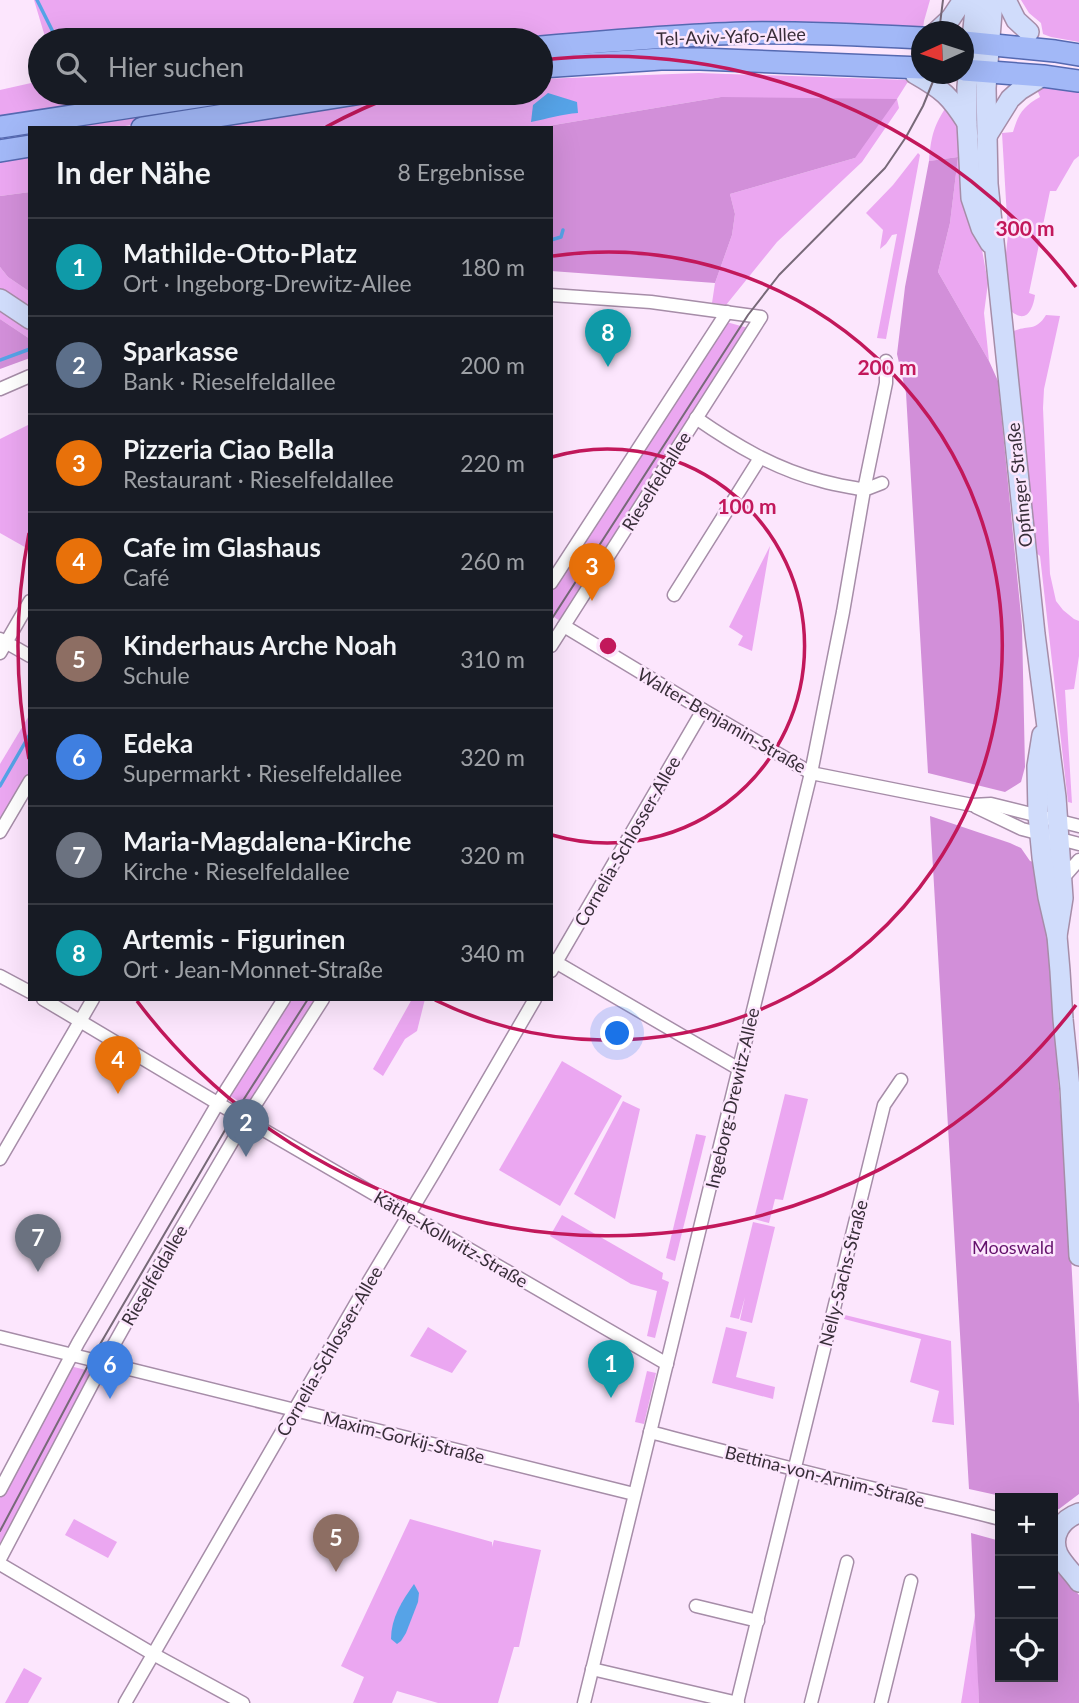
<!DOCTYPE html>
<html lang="de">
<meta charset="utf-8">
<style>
:root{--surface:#171b24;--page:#20242c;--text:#f1f3f6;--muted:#9ea1a6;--line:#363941;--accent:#7c3aed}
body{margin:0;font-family:Lato,sans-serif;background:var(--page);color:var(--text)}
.controls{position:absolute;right:21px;bottom:21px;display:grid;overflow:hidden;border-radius:0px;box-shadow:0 7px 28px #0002}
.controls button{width:63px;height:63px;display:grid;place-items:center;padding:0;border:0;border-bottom:2px solid var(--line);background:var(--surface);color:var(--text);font:35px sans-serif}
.compass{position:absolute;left:911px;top:21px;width:63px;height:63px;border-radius:50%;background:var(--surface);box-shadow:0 7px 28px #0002;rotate:267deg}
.you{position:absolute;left:618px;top:1034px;width:24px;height:24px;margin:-18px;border:5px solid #fff;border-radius:50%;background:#1a73e8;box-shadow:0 0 0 10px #1a73e833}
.badge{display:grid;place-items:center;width:46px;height:46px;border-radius:50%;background:var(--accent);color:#fff;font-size:23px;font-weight:700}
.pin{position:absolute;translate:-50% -58px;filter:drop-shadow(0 2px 4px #0008)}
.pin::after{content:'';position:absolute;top:37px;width:24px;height:21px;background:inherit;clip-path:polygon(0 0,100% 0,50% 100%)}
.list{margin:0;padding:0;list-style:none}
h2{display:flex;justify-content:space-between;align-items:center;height:91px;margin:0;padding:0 28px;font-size:30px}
h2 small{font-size:23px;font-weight:400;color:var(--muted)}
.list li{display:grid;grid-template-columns:46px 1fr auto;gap:21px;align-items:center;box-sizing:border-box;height:98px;padding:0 28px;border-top:2px solid var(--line)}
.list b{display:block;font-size:26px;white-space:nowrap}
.list p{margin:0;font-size:23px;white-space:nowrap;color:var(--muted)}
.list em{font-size:23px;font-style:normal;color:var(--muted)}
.icon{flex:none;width:38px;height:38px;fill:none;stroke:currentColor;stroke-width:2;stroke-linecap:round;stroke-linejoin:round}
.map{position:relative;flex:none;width:1079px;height:1703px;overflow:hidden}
.search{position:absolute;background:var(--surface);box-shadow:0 7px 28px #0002;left:28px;top:28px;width:525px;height:77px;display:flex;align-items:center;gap:18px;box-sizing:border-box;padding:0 24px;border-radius:38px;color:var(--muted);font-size:26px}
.panel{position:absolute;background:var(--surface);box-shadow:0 7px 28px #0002;left:28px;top:126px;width:525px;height:875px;border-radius:0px}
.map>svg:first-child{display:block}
.green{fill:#eba7f1}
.forest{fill:#d28fd9}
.water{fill:#56a3e7}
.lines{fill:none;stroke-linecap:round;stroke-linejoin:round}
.stream{stroke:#56a3e7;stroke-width:3.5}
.street-casing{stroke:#a68da8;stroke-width:15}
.secondary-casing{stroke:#a68da8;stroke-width:22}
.primary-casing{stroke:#5569b1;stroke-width:24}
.street{stroke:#fff;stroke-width:12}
.secondary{stroke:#d0dcfb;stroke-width:19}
.primary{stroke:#a2b8f7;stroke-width:21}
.tram{stroke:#776978;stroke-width:2}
.ring{fill:none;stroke:#c2185b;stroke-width:3.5}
.labels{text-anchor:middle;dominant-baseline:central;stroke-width:5;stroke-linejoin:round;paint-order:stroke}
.street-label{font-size:18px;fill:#382e39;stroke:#fce6fd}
.park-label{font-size:18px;fill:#64116c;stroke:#fce6fd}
.centre{fill:#c2185b;stroke:#fce6fd;stroke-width:3.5}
.ring-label{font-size:21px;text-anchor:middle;font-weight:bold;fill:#c2185b;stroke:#fce6fd;stroke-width:5;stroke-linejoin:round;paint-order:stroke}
</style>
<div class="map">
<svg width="1079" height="1703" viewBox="0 0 1079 1703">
<rect width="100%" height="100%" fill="#fce6fd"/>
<!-- green -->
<g class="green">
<path d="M34 0H930L924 21 923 29 541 40H46Z"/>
<path d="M1021 0H1079V42L1051 37 1043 34 1041 23 1029 13Z"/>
<path d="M699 73 909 80 897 99 899 108 862 162 777 242 726 305 712 303 715 283 732 235 735 214 730 194 855 158 721 97 536 128H196L423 93H541V79Z"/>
<path d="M40 81V93H159L0 121V90Z"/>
<path d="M1047 84 1079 88V156L1074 160 1056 191H1050L1029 293 1035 295C1033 310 1026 325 1010 310L1005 262 1008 235 1002 133 1013 132C1018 115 1023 106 1040 97L1036 87Z"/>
<path d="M274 93H324L113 128H57L71 123Z"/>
<path d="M949 103 958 117 988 283 984 313 989 361 938 272 950 223 958 157 929 161C931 136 934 124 949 103Z"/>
<path d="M30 153V192L0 196V158Z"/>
<path d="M918 153 920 155 886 339 877 338 897 234 892 235 886 244 880 249 883 230 866 213 893 185Z"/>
<path d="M0 267 8 277 30 292V339L0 319Z"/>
<path d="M1046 315 1060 316 1044 389 1043 408 1050 574 1056 601 1063 610 1074 619 1079 621V656L1074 689 1065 690 1072 803 1068 802 1040 556 1030 548 1012 332C1027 324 1035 333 1046 315Z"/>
<path d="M724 323H730L748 328 560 621 551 615V591Z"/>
<path d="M30 424V550L0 533V439Z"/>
<path d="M770 546 752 651 738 645 743 636 729 627Z"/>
<path d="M30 714V774L0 825V764Z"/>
<path d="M290 999H318L249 1107 228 1095Z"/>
<path d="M412 999H425L417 1031 405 1039 383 1076 373 1069Z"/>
<path d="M562 1061 622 1096 560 1206 499 1170Z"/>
<path d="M785 1094 808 1099 783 1200 775 1199 769 1223 754 1219Z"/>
<path d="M623 1101 640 1109 615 1219 574 1194Z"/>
<path d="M696 1134 706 1136 675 1261 666 1258Z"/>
<path d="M562 1215 663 1273 662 1279 669 1282 655 1338 647 1336 657 1291 631 1284 550 1236Z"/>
<path d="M753 1222 775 1227 752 1323 740 1320 745 1297 739 1319 730 1317Z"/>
<path d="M845 1315 951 1341 954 1425 932 1422 939 1391 910 1382 921 1339 844 1319Z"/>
<path d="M428 1327 467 1351 452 1373 410 1356Z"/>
<path d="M726 1327 747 1332 736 1377 775 1387 773 1399 712 1383Z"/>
<path d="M70 1366 94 1372 0 1550V1498Z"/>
<path d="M647 1371 656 1373 644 1424 635 1422Z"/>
<path d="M74 1519 117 1542 108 1558 65 1535Z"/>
<path d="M410 1519 492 1542V1547L494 1540 541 1550 519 1647H514L498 1703H438L397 1691 392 1703H353L364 1677 341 1666Z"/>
<path d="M976 1609 979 1703H961L962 1697Z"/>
<path d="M24 1668 42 1678 28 1703H5Z"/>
</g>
<!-- forest -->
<g class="forest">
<path d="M721 97 897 99 855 158 730 194 735 214 732 235 715 283 551 271V128H536Z"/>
<path d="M958 157 950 223 938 272 989 361 998 381 1022 626 1025 767 1021 782 1005 792 928 773 906 393 897 354 905 287 929 161Z"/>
<path d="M30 192V292L8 277 0 267V196Z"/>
<path d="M0 319 30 339V358L0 369Z"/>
<path d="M930 816 1010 843 1021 848 1030 861 1037 863 1047 927 1070 1237 1079 1404V1494L1059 1509 1053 1510V1498H1010L969 1489Z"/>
<path d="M971 1533 1000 1541V1677H1053V1565L1079 1595V1703H979Z"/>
</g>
<!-- water -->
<g class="water">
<path d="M548 93 577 102 578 113C562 114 547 119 531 122L533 105Z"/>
<path d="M414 1584 419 1593 418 1602 406 1633 401 1641 397 1644 391 1639C391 1618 402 1601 414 1584Z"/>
</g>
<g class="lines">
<!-- stream -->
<g class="stream">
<path d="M37 0 57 40"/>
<path d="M551 240 561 237 563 230"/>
<path d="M0 360 30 349"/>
<path d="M0 786 30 734"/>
</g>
<defs>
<g id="street">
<path d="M551 295 651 302 761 317 551 646"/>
<path d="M0 389 30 376"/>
<path d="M696 418C735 445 775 469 822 481 836 485 850 487 864 490L886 383V361"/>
<path d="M551 583 727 312"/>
<path d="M674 595 760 458"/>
<path d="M564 626 703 710 811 773 972 805 991 804 1079 826"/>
<path d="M0 639 30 656"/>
<path d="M0 653 30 601"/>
<path d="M976 807 1022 829 1079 844"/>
<path d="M0 832 30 781"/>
<path d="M1063 878 1079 860"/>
<path d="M552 960 739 1069"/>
<path d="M551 971 703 710"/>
<path d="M0 976 30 992"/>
<path d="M43 999 224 1107 667 1364"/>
<path d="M0 1159 93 999"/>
<path d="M0 1337 634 1494"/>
<path d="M650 1432C727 1452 803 1472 880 1490 920 1500 960 1508 1000 1519"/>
<path d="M0 1490 78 1343 218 1103 284 999"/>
<path d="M0 1559 99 1371 131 1314 239 1130 323 999"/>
<path d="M0 1564 153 1654 243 1703"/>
<path d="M696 1606 758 1621"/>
<path d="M592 1669 738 1703"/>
<path d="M125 1703 369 1281 435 1171 535 999"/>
<path d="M584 1703 811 773 843 612 864 490 882 483"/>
<path d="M737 1703 884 1105 901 1080"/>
<path d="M811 1703 847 1562"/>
<path d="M881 1703 911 1581"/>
</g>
<g id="secondary">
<path d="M976 0 967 87V123L971 198 981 228 990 243"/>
<path d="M993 0 986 88 988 184 1035 634 1056 797 1063 898 1057 936"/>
<path d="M1006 0 1016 20 1029 32"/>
<path d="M936 32 951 18 963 0"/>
<path d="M915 74C943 90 950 96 967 123"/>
<path d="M987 136 1010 99 1020 90 1043 76"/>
<path d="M0 299 30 319"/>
<path d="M1042 735 1037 766 1038 815 1042 857 1048 897 1057 936 1060 971 1063 1019 1070 1088 1079 1256"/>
<path d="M1079 1513C1062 1519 1050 1535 1058 1554 1063 1564 1073 1573 1079 1582"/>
</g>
<g id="primary">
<path d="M964 42 1055 51 1079 55"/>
<path d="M541 47C608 41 676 35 744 33 803 32 863 35 922 38"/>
<path d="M541 67 661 59H700L922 68"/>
<path d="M964 70 1043 76 1079 81"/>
<path d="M0 127 222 93"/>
<path d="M142 128 362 93"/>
<path d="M0 151 30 146"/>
</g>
</defs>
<!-- street casing -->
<use href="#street" class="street-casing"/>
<!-- secondary casing -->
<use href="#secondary" class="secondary-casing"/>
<!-- primary casing -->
<use href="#primary" class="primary-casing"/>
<!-- street -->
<use href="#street" class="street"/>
<!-- secondary -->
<use href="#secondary" class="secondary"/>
<!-- primary -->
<use href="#primary" class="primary"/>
<!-- tram -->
<g class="tram">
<path d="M939 32 943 0"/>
<path d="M551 620 748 315 779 275 885 168 906 137 923 106 936 74"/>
<path d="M0 1531 92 1358 235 1113 308 999"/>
</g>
</g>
<!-- distance rings -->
<g class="ring">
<path d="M552 457A197 197 0 1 1 552 835"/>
<path d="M553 256A394 394 0 1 1 435 1000"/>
<path d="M1076 1005A590 590 0 0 1 137 1001M29 759A590 590 0 0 1 29 533M326 127A590 590 0 0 1 401 93M541 60A590 590 0 0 1 1076 287"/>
</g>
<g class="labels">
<!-- street labels -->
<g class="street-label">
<text transform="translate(731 36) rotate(-2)">Tel-Aviv-Yafo-Allee</text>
<text transform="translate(656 481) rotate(-58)">Rieselfeldallee</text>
<text transform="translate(1019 485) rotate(-96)">Opfinger Straße</text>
<text transform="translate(722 720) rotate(30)">Walter-Benjamin-Straße</text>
<text transform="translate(627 841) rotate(-60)">Cornelia-Schlosser-Allee</text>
<text transform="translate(732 1098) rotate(-77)">Ingeborg-Drewitz-Allee</text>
<text transform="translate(451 1239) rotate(30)">Käthe-Kollwitz-Straße</text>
<text transform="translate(843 1273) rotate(-76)">Nelly-Sachs-Straße</text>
<text transform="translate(154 1275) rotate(-60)">Rieselfeldallee</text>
<text transform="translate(329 1351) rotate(-60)">Cornelia-Schlosser-Allee</text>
<text transform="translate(404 1437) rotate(14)">Maxim-Gorkij-Straße</text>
<text transform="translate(825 1476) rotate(14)">Bettina-von-Arnim-Straße</text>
</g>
<!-- park labels -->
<g class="park-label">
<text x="1013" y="1247">Mooswald</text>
</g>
</g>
<circle cx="608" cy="646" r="10" class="centre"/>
<g class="ring-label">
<text x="1025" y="236">300 m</text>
<text x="887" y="375">200 m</text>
<text x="747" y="514">100 m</text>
</g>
</svg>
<div class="controls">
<button>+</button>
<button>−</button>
<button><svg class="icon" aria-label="locate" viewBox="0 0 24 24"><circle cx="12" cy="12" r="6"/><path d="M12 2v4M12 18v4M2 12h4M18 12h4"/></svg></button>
</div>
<svg class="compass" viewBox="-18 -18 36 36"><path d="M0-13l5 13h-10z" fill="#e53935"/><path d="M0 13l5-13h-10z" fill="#9ea1a6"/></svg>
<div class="you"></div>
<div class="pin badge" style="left:611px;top:1398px;background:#0f9aa8">1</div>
<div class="pin badge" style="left:246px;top:1157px;background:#5c6f8a">2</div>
<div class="pin badge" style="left:592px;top:601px;background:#e8710a">3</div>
<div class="pin badge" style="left:118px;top:1094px;background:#e8710a">4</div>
<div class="pin badge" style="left:336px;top:1572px;background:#8d6e63">5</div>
<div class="pin badge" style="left:110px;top:1399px;background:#3f7fe0">6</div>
<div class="pin badge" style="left:38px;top:1272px;background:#6b7280">7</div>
<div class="pin badge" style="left:608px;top:367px;background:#0f9aa8">8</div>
<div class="search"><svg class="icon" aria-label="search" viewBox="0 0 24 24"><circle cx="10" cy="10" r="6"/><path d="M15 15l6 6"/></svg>Hier suchen</div>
<section class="panel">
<h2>In der Nähe<small>8 Ergebnisse</small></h2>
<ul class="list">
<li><span class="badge" style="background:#0f9aa8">1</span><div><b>Mathilde-Otto-Platz</b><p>Ort · Ingeborg-Drewitz-Allee</p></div><em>180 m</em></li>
<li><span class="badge" style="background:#5c6f8a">2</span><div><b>Sparkasse</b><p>Bank · Rieselfeldallee</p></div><em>200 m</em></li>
<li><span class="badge" style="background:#e8710a">3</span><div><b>Pizzeria Ciao Bella</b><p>Restaurant · Rieselfeldallee</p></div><em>220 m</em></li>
<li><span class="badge" style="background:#e8710a">4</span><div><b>Cafe im Glashaus</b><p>Café</p></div><em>260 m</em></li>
<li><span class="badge" style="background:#8d6e63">5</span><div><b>Kinderhaus Arche Noah</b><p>Schule</p></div><em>310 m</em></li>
<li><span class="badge" style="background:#3f7fe0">6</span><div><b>Edeka</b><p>Supermarkt · Rieselfeldallee</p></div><em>320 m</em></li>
<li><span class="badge" style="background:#6b7280">7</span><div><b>Maria-Magdalena-Kirche</b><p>Kirche · Rieselfeldallee</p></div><em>320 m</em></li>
<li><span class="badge" style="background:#0f9aa8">8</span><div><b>Artemis - Figurinen</b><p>Ort · Jean-Monnet-Straße</p></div><em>340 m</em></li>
</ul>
</section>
</div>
